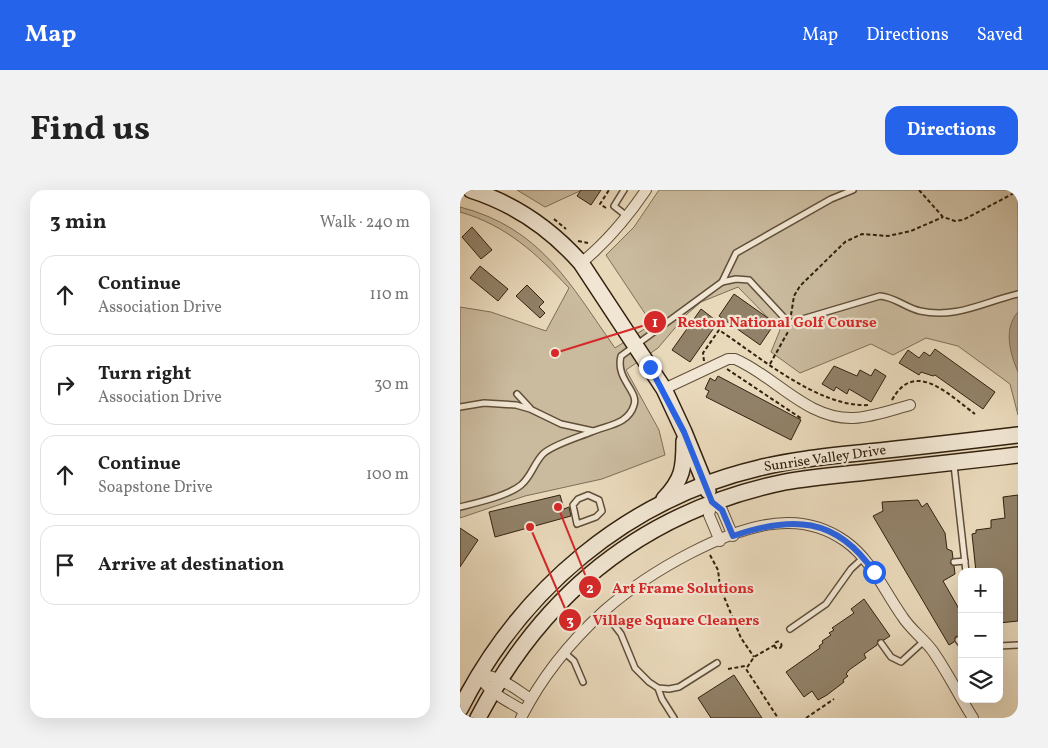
<!DOCTYPE html>
<meta charset="utf-8">
<style>
:root{--surface:#fff;--page:#f2f2f2;--text:#222;--muted:#767676;--line:#e0e0e0;--accent:#2563eb}
body{margin:0;font-family:Vollkorn,serif;background:var(--page);color:var(--text)}
.controls{position:absolute;right:15px;bottom:15px;display:grid;overflow:hidden;border-radius:10px;box-shadow:0 5px 20px #0002}
.controls button{width:45px;height:45px;display:grid;place-items:center;padding:0;border:0;border-bottom:1px solid var(--line);background:var(--surface);color:var(--text);font:25px sans-serif}
.stop{position:absolute;width:15px;height:15px;margin:-11px;border:4px solid #2563eb;border-radius:50%;background:#fff}
.stop.end{background:#2563eb;border-color:#fff;box-shadow:0 1px 5px #0008}
.list{margin:0;padding:0;list-style:none}
h2{display:flex;justify-content:space-between;align-items:center;height:65px;margin:0;padding:0 20px;font-size:21px}
h2 small{font-size:16px;font-weight:400;color:var(--muted)}
.list li{display:grid;grid-template-columns:32px 1fr auto;gap:15px;align-items:center;box-sizing:border-box;height:80px;margin:0 10px 10px;padding:0 10px;border:1px solid var(--line);border-radius:15px}
.list b{display:block;font-size:19px;white-space:nowrap}
.list p{margin:0;font-size:16px;white-space:nowrap;color:var(--muted)}
.list em{font-size:16px;font-style:normal;color:var(--muted)}
.icon{flex:none;width:28px;height:28px;fill:none;stroke:currentColor;stroke-width:2;stroke-linecap:round;stroke-linejoin:round}
.map{position:relative;flex:none;width:558px;height:528px;overflow:hidden;border-radius:15px}
header{display:flex;align-items:center;gap:30px;box-sizing:border-box;height:70px;padding:0 25px;background:var(--accent);color:#fff}
header strong{font-size:24px}
nav{display:flex;gap:28px;margin-inline-start:auto;font-size:18px}
.intro{display:flex;align-items:center;justify-content:space-between;box-sizing:border-box;height:120px;padding:0 30px}
h1{margin:0;font-size:35px}
.button{padding:12px 22px;border-radius:15px;background:var(--accent);color:#fff;font-size:18px;font-weight:700}
main{display:flex;gap:30px;padding:0 30px}
aside{flex:1;background:var(--surface);border-radius:15px;box-shadow:0 5px 20px #0002}
.map>svg:first-child{display:block}
.green{fill:#caba9e;stroke:#7e6e56}
.water{fill:#ab9a80;stroke:#7b6a52}
.building{fill:#918168;stroke:#32210e}
.lines{fill:none;stroke-linecap:round;stroke-linejoin:round}
.lane-casing{stroke:#604f39;stroke-width:8}
.street-casing{stroke:#604f39;stroke-width:12}
.secondary-casing{stroke:#32210e;stroke-width:18}
.path{stroke:#32210e;stroke-width:2;stroke-dasharray:4 2.5;stroke-linecap:butt}
.lane{stroke:#f1e6d3;stroke-width:5}
.street{stroke:#f1e6d3;stroke-width:10}
.secondary{stroke:#f1e6d3;stroke-width:15}
.route{stroke:#2563eb;stroke-width:6}
.labels{text-anchor:middle;dominant-baseline:central;stroke-width:4.5;stroke-linejoin:round;paint-order:stroke}
.street-label{font-size:14px;fill:#32210e;stroke:#f1e6d3}
.leader{fill:none;stroke:#d62828;stroke-width:2}
.callout-dot{fill:#d62828;stroke:#f1e6d3;stroke-width:2}
.mark-label{font-size:15px;text-anchor:middle;font-weight:bold;fill:#fff}
.callout-label{font-size:15px;text-anchor:middle;font-weight:bold;fill:#d62828;stroke:#f1e6d3;stroke-width:4.5;stroke-linejoin:round;paint-order:stroke}
</style>
<header>
<strong>Map</strong>
<nav><a>Map</a><a>Directions</a><a>Saved</a></nav>
</header>
<div class="intro"><h1>Find us</h1><a class="button">Directions</a></div>
<main>
<aside>
<h2>3 min<small>Walk · 240 m</small></h2>
<ul class="list">
<li><svg class="icon" aria-label="ahead" viewBox="0 0 24 24"><path d="M12 20V5M6 11l6-6 6 6"/></svg><div><b>Continue</b><p>Association Drive</p></div><em>110 m</em></li>
<li><svg class="icon" aria-label="right" viewBox="0 0 24 24"><path d="M7 20v-9h11M14 6l5 5-5 5"/></svg><div><b>Turn right</b><p>Association Drive</p></div><em>30 m</em></li>
<li><svg class="icon" aria-label="ahead" viewBox="0 0 24 24"><path d="M12 20V5M6 11l6-6 6 6"/></svg><div><b>Continue</b><p>Soapstone Drive</p></div><em>100 m</em></li>
<li><svg class="icon" aria-label="arrive" viewBox="0 0 24 24"><path d="M6 21V4h12l-3 4 3 4H6"/></svg><div><b>Arrive at destination</b></div></li>
</ul>
</aside>
<div class="map">
<svg width="558" height="528" viewBox="0 0 558 528">
<rect width="100%" height="100%" fill="#e9d9bb"/>
<filter id="stains"><feTurbulence type="fractalNoise" baseFrequency=".004" numOctaves="4"/><feColorMatrix values="0 0 0 0 .2 0 0 0 0 .09 0 0 0 0 .02 0 0 0 .5 -.17"/></filter>
<radialGradient id="worn" r=".72"><stop offset=".6" stop-color="#630" stop-opacity="0"/><stop offset="1" stop-color="#630" stop-opacity=".3"/></radialGradient>
<!-- green -->
<g class="green">
<path d="M57 0H122L85 17Z"/>
<path d="M199 0H558V225L550 194 498 156 466 148 433 165 411 154 340 183 311 162 320 140 278 97 241 112 226 125 198 158 166 180 199 240 205 265 142 289 65 306 0 328V117L31 122 86 141 109 98C77 64 46 35 0 22V17C81 38 110 94 155 158L192 134 146 65 174 37Z"/>
</g>
<!-- water -->
<path class="water" d="M558 122V182C550 163 543 139 558 122Z"/>
<!-- building -->
<g class="building">
<path d="M121 0H141L131 15 117 6Z"/>
<path d="M12 37 32 60 21 69 2 47Z"/>
<path d="M20 76 48 99 38 111 10 88Z"/>
<path d="M67 95 84 112 79 117 85 123 80 128 56 106Z"/>
<path d="M274 104 315 133 300 155 259 126Z"/>
<path d="M241 119 258 132 230 172 212 160Z"/>
<path d="M475 159 535 202 523 219 475 185 473 186 461 182 459 185 439 173 448 160 459 168 464 162 470 166Z"/>
<path d="M374 176 397 186 400 180 411 186 415 179 426 186 411 212 389 199 387 204 376 197 374 201 362 194Z"/>
<path d="M258 186 341 230 331 250 246 207 249 201 245 199 250 188 255 191Z"/>
<path d="M100 305 104 319 109 317 111 326 35 347 29 322Z"/>
<path d="M558 305V431L539 433V382H516L512 344 516 343V340L531 338V330L545 328 543 307Z"/>
<path d="M458 310 462 317 467 313 485 343 487 359 492 361 493 368 490 373 494 376 495 384 483 391 502 424V448L496 446 494 452 489 455 413 326 423 321 422 312Z"/>
<path d="M0 338 18 350 0 377Z"/>
<path d="M404 409 430 446 424 450H418L417 455 404 464 406 468 389 480 386 484 388 486 383 490 384 492 367 505 358 510 352 501 344 507 326 482 360 458 359 456 363 453 362 451 371 445 369 443 374 440 372 438 394 423 391 419Z"/>
<path d="M274 485 302 528H251L238 508Z"/>
</g>
<g class="lines">
<defs>
<g id="lane">
<path d="M164 0 154 16 168 27"/>
<path d="M262 92 276 63 371 9 393 0"/>
<path d="M57 204 70 218"/>
<path d="M0 217 24 213 56 215 70 219 101 234 133 241"/>
<path d="M494 275 506 382"/>
<path d="M128 305 139 310 142 321 136 327 117 334 113 315 118 309Z"/>
<path d="M0 317C16 313 48 306 61 295 71 287 74 273 83 264 92 255 119 247 131 242 147 235 168 235 174 215 179 201 155 189 161 166L262 92 276 89 289 90 329 133 420 106C435 107 446 118 460 121 496 129 524 112 558 104"/>
<path d="M494 372 505 371"/>
<path d="M144 422 161 444 175 478 189 492 198 498 209 499 219 497 257 473"/>
<path d="M330 439 366 414 391 379 403 368"/>
<path d="M498 450 502 455"/>
<path d="M421 453 431 467 441 472 464 451"/>
<path d="M539 456 558 455"/>
<path d="M105 463 114 471 123 492"/>
<path d="M198 498 202 509 214 528"/>
</g>
<g id="street">
<path d="M121 73C147 52 167 28 186 0"/>
<path d="M204 199 268 169H275C315 186 347 230 394 228 413 227 432 220 450 215"/>
<path d="M260 351 249 325 252 312 262 320 273 346"/>
<path d="M64 521C48 511 28 503 19 485 38 484 55 499 71 509"/>
<path d="M61 528C81 488 111 451 144 421 186 384 272 332 329 333 349 333 369 340 385 351 412 370 424 401 442 426 450 439 463 448 472 460 487 481 499 506 513 528"/>
</g>
<g id="secondary">
<path d="M11 0C55 14 91 39 121 73L204 199 224 242 248 301"/>
<path d="M204 309C223 289 224 278 224 251"/>
<path d="M0 519C61 399 167 309 299 278 335 269 371 266 408 262 458 257 508 251 558 245"/>
<path d="M18 528C84 402 184 321 325 292 352 287 380 285 407 282 458 276 508 271 558 265"/>
</g>
</defs>
<!-- lane casing -->
<use href="#lane" class="lane-casing"/>
<!-- street casing -->
<use href="#street" class="street-casing"/>
<!-- secondary casing -->
<use href="#secondary" class="secondary-casing"/>
<!-- path -->
<g class="path">
<path d="M459 0 483 27 495 31 503 30 558 1"/>
<path d="M146 18 140 14 149 0"/>
<path d="M94 29 106 39"/>
<path d="M118 51 128 53"/>
<path d="M331 125 334 106 340 96 385 52 402 44 428 46 451 41 483 27"/>
<path d="M244 171 243 163 259 140C300 167 359 218 409 215"/>
<path d="M310 174 329 140"/>
<path d="M267 179 342 229"/>
<path d="M432 210C455 168 490 206 515 224"/>
<path d="M250 365 258 380 260 397 281 448 294 467"/>
<circle cx="318" cy="455" r="3.5"/>
<path d="M315 455 294 467 286 479 318 528"/>
<path d="M268 479 285 476"/>
<path d="M346 528 374 509"/>
</g>
<!-- lane -->
<use href="#lane" class="lane"/>
<!-- street -->
<use href="#street" class="street"/>
<!-- secondary -->
<use href="#secondary" class="secondary"/>
</g>
<g class="lines">
<!-- route -->
<path class="route" d="M190 177 224 242 252 312 262 320 273 346C331 326 376 326 414 382"/>
</g>
<g class="labels">
<!-- street labels -->
<g class="street-label">
<text transform="translate(365 269) rotate(-8)">Sunrise Valley Drive</text>
</g>
</g>
<!-- callouts -->
<path class="leader" d="M95 163L195 132M98 317L130 397M70 337L110 430"/>
<g class="callout-dot">
<circle cx="95" cy="163" r="5"/>
<circle cx="98" cy="317" r="5"/>
<circle cx="70" cy="337" r="5"/>
<circle cx="195" cy="132" r="12"/>
<circle cx="130" cy="397" r="12"/>
<circle cx="110" cy="430" r="12"/>
</g>
<g class="mark-label">
<text x="195" y="137">1</text>
<text x="130" y="403">2</text>
<text x="110" y="435">3</text>
</g>
<g class="callout-label">
<text x="317" y="137">Reston National Golf Course</text>
<text x="223" y="403">Art Frame Solutions</text>
<text x="216" y="435">Village Square Cleaners</text>
</g>
<rect width="100%" height="100%" filter="url(#stains)"/>
<rect width="100%" height="100%" fill="url(#worn)"/>
</svg>
<div class="controls">
<button>+</button>
<button>−</button>
<button><svg class="icon" aria-label="layers" viewBox="0 0 24 24"><path d="M12 4l9 5-9 5-9-5zM3 14l9 5 9-5"/></svg></button>
</div>
<div class="stop" style="left:414px;top:382px"></div>
<div class="stop end" style="left:190px;top:177px"></div>
</div>
</main>
